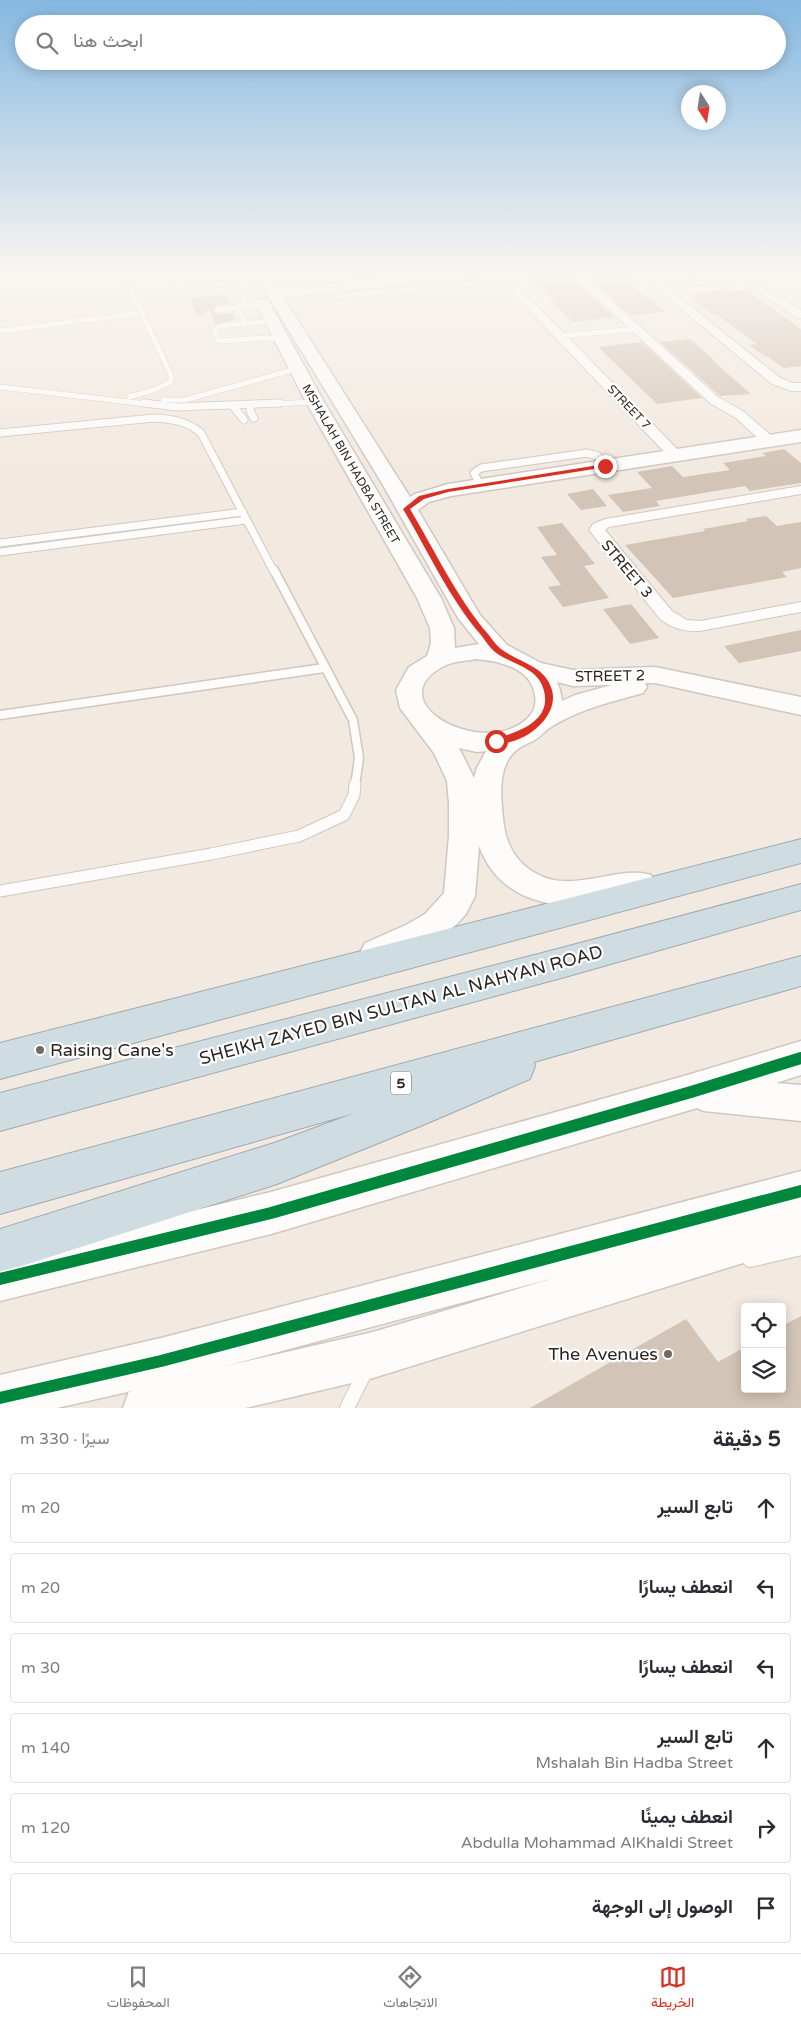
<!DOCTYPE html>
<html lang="ar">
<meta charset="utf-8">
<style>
:root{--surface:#fff;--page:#f7f7f7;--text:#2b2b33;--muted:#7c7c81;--line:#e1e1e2;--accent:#d93025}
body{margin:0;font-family:"Varela Round",Vazirmatn,sans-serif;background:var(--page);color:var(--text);direction:rtl}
.controls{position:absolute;right:15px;bottom:15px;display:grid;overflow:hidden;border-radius:5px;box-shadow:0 2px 12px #0003}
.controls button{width:45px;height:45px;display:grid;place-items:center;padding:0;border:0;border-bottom:1px solid var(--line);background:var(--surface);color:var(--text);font:25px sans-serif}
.compass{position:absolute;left:681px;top:85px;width:45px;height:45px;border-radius:50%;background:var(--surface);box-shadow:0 2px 12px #0003;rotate:168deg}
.stop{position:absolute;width:15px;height:15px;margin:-11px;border:4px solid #d93025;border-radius:50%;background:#fff}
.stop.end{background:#d93025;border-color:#fff;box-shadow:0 1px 5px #0008}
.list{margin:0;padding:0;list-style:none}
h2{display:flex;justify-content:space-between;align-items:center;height:65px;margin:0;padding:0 20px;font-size:21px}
h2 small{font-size:16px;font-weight:400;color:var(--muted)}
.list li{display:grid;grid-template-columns:32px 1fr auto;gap:15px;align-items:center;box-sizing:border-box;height:70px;margin:0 10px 10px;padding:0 10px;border:1px solid var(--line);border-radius:5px}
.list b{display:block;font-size:19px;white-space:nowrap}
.list p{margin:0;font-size:16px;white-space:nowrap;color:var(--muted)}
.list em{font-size:16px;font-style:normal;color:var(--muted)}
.icon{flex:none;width:28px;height:28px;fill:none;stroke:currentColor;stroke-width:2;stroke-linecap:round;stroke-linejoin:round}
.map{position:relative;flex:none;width:801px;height:1408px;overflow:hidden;direction:ltr}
.search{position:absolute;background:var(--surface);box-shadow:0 2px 12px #0003;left:15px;right:15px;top:15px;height:55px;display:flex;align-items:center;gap:12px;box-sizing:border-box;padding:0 18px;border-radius:28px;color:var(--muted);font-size:19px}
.sheet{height:545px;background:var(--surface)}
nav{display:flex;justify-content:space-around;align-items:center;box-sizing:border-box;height:70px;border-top:1px solid var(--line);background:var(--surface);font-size:14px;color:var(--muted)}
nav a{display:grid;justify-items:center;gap:2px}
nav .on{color:var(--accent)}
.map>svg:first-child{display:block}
.building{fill:#d2c4b6}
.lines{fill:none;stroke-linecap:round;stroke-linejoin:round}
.lane-far4-casing{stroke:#cfc7c1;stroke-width:6}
.lane-far3-casing{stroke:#cfc7c1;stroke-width:9}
.lane-far2-casing{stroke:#cfc7c1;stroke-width:11}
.lane-far1-casing{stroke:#cfc7c1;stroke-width:13}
.lane-casing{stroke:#cfc7c1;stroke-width:16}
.street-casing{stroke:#cfc7c1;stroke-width:2}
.secondary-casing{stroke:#cfc7c1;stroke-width:3}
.highway-casing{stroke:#9eaaad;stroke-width:2}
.lane-far4{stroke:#fdfcfa;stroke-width:5}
.lane-far3{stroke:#fdfcfa;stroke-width:7}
.lane-far2{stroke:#fdfcfa;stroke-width:8}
.lane-far1{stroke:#fdfcfa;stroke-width:11}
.lane{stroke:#fdfcfa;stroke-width:14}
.street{fill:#fdfcfa;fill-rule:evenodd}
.secondary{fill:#fdfcfa;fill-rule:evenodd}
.highway{fill:#cfdce2;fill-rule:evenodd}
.cycleway-far1-casing{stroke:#fff;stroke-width:12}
.cycleway-casing{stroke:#fff;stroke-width:15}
.cycleway-far1{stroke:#00873e;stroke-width:9}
.cycleway{stroke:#00873e;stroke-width:12}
.route{fill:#d93025}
.poi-dot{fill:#716a63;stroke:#fff;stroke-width:2}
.labels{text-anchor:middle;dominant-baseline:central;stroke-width:4.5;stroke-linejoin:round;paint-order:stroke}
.far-street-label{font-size:12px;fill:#2b251f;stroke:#fff}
.shield{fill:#fff;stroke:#6b6662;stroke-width:1}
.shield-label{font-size:14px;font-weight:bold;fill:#2b251f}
.street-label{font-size:15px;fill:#2b251f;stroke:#fff}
.near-street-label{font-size:18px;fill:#2b251f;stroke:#fff}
.near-poi-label{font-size:18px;fill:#2b251f;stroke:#fff;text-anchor:start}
</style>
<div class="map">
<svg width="801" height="1408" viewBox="0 0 801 1408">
<rect width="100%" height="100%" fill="#f2e9e0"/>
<!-- building -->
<g class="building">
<path d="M607 273H623L637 284 631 285 666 312 630 315 586 275Z"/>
<path d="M564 276 571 277 614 317 572 322 551 301H555L531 279Z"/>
<path d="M725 290 731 292 746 290 801 329V366L784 368 768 357H766L749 345 757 344 716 314H712L689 297H695L691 294Z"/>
<path d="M224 294 229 304 215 306 213 312 217 314 233 313 236 320 215 324 210 310 197 316 190 298Z"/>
<path d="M690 339 715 361H713L751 394 720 396 660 342Z"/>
<path d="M632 343H643L702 398 657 404 598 347Z"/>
<path d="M784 449 801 463V483L750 491 745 486 656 501 660 506 623 512 608 495 652 488 637 472 672 466 683 477 730 470 723 463 766 456 762 453Z"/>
<path d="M593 489 607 506 581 510 567 494Z"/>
<path d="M766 516 777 526 801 522V568L782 572 787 577 673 598 625 545 705 531 703 529 748 521 746 519Z"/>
<path d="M562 523 595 564 584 566 609 598 563 607 548 587 561 585 541 557 557 555 537 527Z"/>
<path d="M631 604 659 638 630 644 603 609Z"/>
<path d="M801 630V651L739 663 724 646Z"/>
<path d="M801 1316V1408H530L686 1319 718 1362 745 1347V1389H782V1326Z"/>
</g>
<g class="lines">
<defs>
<g id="lane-far4">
<path d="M123 273 171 375V382L154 390 129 397"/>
<path d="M212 273 173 282 174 286 181 288 251 282"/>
<path d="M0 278 44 273"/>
<path d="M345 286 336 290 338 296 508 281"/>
<path d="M244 300 239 289 250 286"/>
<path d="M217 310 238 308"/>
<path d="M271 321 223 326 218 327 215 332 218 340 221 341 263 338 281 339"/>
<path d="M245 323 238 308 239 306 264 304"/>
<path d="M0 331 142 313"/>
<path d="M560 336 635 329"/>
<path d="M0 387 155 405"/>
<path d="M163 400H185L296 369"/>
<path d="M246 405 315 402"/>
</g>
<g id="lane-far3">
<path d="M144 403 177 407 280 403"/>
<path d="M251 405 250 411 254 418"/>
<path d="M233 406 244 420"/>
<path d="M0 433 154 418C172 419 187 421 201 433L274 572"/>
<path d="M480 485 474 473 481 468 587 453 598 456 605 465"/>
<path d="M0 543 243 512"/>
<path d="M0 552 246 520"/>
</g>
<g id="lane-far2">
<path d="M274 570 353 720 359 758 355 786"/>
<path d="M0 715 324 668"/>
</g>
<path id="lane-far1" d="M0 891 211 854 299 836 344 815 354 795 355 784"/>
<g id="lane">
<path d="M750 1260 801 1248"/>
<path d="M347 1408 366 1370"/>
</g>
<g id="street">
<path d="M312 273H333C328 277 317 277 312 273Z"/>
<path d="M494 273H505L680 452 682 455 680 458H670Z"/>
<path d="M570 273H581L718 397 744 412 773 437 775 440 773 443H763L736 418 710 403Z"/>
<path d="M638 273H649L661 283 743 275 801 310V318L797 317 741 281 668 288 780 378 793 383H801V391H792L772 384Z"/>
<path d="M801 486V494L609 527 605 530 672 611 687 620 700 621 801 602V612L700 631C685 632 671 628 660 619L589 530 593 524 605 519Z"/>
</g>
<g id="secondary">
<path d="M254 273H268L279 290 292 287 434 273H486L479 277 283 297 410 497 415 494 448 484 801 430V442L451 496 429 502 418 510 480 615 507 645 541 663 573 670 655 667 801 697V715L655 683H645L647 687 643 693C611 702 576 710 548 729 543 733 539 738 533 741 522 746 513 750 507 762 499 778 501 800 503 818 505 843 516 864 539 875 574 893 619 865 651 875L656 884 651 893C590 913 506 918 479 846L475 896 466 914 456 925 429 945 389 963 377 967 365 963 360 953 365 943 406 925 425 914 444 893 449 836V803L447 781 434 753 400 708 396 690 409 667 427 656 429 650 431 643 430 628 417 598 306 402 255 302 257 299H267L269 302 324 402 441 598 454 628 455 648 479 644 458 618 383 485ZM476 659C499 661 532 668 535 696 537 707 532 716 523 722 476 757 376 699 446 665 455 661 467 661 476 659ZM557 682 573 686 612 685 575 695 562 701 560 690ZM459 748 477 752 486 751 477 768 474 778Z"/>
<path d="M801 1041V1075L776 1083 801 1085V1121L704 1111 697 1108 271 1234 0 1301V1257L271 1192 691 1074Z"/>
<path d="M801 1171V1245L373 1378 245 1408H123L129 1391H132L57 1408H0V1375L161 1338ZM554 1278 373 1332 226 1366Z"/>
</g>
<g id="highway">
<path d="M801 839V863L0 1079V1043Z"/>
<path d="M801 884V910L565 977 0 1131V1093L565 947Z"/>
<path d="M801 956V986L534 1062 535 1066 530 1079 423 1125 277 1184 0 1273V1229L277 1142 355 1113 0 1214V1172Z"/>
</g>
</defs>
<!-- lane-far4 casing -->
<use href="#lane-far4" class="lane-far4-casing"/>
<!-- lane-far3 casing -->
<use href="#lane-far3" class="lane-far3-casing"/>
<!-- lane-far2 casing -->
<use href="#lane-far2" class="lane-far2-casing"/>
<!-- lane-far1 casing -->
<use href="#lane-far1" class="lane-far1-casing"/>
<!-- lane casing -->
<use href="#lane" class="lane-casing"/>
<!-- street casing -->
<use href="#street" class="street-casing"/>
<!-- secondary casing -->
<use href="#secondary" class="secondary-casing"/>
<!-- highway casing -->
<use href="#highway" class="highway-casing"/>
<!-- lane-far4 -->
<use href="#lane-far4" class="lane-far4"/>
<!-- lane-far3 -->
<use href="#lane-far3" class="lane-far3"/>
<!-- lane-far2 -->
<use href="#lane-far2" class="lane-far2"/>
<!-- lane-far1 -->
<use href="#lane-far1" class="lane-far1"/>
<!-- lane -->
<use href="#lane" class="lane"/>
<!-- street -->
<use href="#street" class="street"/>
<!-- secondary -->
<use href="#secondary" class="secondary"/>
<!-- highway -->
<use href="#highway" class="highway"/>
<defs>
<path id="cycleway-far1" d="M798 1059 801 1058"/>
<g id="cycleway">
<path d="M0 1279 271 1213 691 1092 801 1058"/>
<path d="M0 1398 161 1361 801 1191"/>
</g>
</defs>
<!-- cycleway-far1 casing -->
<use href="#cycleway-far1" class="cycleway-far1-casing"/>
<!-- cycleway casing -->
<use href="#cycleway" class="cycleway-casing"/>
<!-- cycleway-far1 -->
<use href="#cycleway-far1" class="cycleway-far1"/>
<!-- cycleway -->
<use href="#cycleway" class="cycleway"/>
</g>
<!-- sky -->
<linearGradient id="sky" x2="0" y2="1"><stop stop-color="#85b8e1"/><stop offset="0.58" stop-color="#f9f5f1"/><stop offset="1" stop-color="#f9f5f1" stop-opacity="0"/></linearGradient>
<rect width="801" height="470" fill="url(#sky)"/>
<!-- route -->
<path class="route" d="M605 464 607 467 448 492 424 499 410 509C435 551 457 598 488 634 492 639 496 645 501 649 519 663 545 665 552 690 560 719 519 748 493 743V739C516 733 552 722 544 691 539 667 512 665 495 652 490 648 485 640 481 635 449 598 428 551 403 509L419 496 448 489Z"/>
<!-- markers -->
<g class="poi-dot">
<circle cx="40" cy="1050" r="5"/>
<circle cx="668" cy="1354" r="5"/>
</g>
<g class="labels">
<!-- far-street labels -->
<g class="far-street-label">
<text transform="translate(629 407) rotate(46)">STREET 7</text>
<text transform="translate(351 464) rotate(60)">MSHALAH BIN HADBA STREET</text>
</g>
<!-- shield labels -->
<rect class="shield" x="391" y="1071.5" width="20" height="23" rx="4"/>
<g class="shield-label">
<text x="401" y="1083">5</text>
</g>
<!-- street labels -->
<g class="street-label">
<text transform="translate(627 569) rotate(50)">STREET 3</text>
<text transform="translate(610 676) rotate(-1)">STREET 2</text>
</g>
<!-- near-street labels -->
<g class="near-street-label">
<text transform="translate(401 1005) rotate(-15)">SHEIKH ZAYED BIN SULTAN AL NAHYAN ROAD</text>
</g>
<!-- near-poi labels -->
<g class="near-poi-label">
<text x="50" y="1050">Raising Cane's</text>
<text x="658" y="1354" text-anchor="end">The Avenues</text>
</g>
</g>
</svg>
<div class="controls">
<button><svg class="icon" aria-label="locate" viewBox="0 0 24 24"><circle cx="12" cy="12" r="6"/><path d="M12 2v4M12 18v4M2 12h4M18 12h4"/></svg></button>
<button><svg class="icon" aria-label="layers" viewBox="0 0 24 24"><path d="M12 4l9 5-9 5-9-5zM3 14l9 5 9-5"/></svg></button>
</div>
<svg class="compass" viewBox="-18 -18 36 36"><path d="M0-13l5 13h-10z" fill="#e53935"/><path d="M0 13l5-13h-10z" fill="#7c7c81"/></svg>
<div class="stop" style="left:496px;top:741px"></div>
<div class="stop end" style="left:605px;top:466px"></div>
<div class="search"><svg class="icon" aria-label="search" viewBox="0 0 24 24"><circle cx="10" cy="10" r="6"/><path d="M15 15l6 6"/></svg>ابحث هنا</div>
</div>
<section class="sheet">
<h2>5 دقيقة<small>سيرًا · 330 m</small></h2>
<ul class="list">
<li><svg class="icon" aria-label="ahead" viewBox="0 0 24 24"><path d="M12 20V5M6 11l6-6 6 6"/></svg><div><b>تابع السير</b></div><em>20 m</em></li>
<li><svg class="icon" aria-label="left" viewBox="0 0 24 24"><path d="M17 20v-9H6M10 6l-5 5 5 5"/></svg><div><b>انعطف يسارًا</b></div><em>20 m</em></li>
<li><svg class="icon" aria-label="left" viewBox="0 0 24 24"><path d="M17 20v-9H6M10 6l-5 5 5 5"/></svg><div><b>انعطف يسارًا</b></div><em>30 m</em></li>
<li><svg class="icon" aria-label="ahead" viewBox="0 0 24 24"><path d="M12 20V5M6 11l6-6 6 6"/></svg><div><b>تابع السير</b><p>Mshalah Bin Hadba Street</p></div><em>140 m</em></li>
<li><svg class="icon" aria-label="right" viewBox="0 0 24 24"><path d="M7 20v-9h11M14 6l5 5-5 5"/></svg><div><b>انعطف يمينًا</b><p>Abdulla Mohammad AlKhaldi Street</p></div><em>120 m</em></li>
<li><svg class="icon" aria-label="arrive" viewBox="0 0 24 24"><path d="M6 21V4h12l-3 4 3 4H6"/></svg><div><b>الوصول إلى الوجهة</b></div></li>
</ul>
</section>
<nav>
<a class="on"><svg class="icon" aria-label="map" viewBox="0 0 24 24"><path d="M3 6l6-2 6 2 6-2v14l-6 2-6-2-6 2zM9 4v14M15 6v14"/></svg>الخريطة</a>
<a><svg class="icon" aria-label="directions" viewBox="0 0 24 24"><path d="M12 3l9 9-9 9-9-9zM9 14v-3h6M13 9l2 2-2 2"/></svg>الاتجاهات</a>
<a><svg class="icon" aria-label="saved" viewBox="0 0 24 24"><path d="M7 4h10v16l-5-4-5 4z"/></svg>المحفوظات</a>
</nav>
